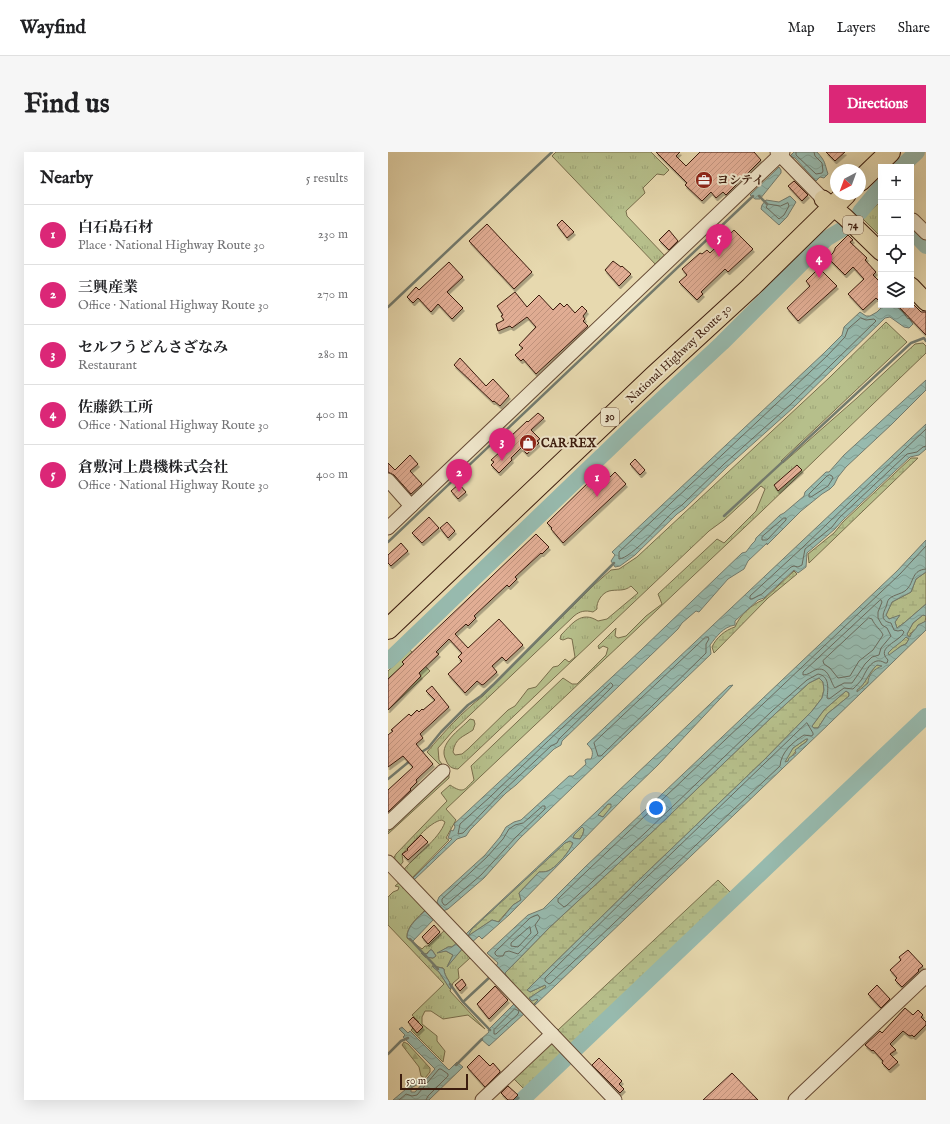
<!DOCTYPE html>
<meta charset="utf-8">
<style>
:root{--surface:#fff;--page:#f6f6f6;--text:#202124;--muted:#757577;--line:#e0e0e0;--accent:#db2777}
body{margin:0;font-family:"IM FELL English","Noto Serif JP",serif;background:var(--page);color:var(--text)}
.controls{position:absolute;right:12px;top:12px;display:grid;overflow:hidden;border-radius:0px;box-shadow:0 4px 16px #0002}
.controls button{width:36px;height:36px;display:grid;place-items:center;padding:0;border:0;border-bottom:1px solid var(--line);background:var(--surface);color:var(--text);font:20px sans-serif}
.compass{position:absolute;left:442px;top:12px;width:36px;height:36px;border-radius:50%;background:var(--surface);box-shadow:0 4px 16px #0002;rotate:221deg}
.scale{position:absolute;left:12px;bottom:10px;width:68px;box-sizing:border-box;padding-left:4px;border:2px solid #3c1c0e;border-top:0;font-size:11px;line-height:14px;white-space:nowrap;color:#3c1c0e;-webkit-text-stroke:3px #efe6cb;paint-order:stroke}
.you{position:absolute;left:268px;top:656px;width:14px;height:14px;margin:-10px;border:3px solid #fff;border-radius:50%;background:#1a73e8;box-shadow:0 0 0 6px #1a73e833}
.badge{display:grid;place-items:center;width:26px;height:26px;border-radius:50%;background:var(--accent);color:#fff;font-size:13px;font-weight:700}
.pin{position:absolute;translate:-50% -33px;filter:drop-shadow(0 1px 2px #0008)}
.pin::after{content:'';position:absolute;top:21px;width:14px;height:12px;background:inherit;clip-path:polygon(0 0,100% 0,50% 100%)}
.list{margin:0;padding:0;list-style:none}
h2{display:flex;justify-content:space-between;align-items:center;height:52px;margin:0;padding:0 16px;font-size:17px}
h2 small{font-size:13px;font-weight:400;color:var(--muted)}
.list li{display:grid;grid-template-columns:26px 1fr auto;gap:12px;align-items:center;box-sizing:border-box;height:60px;padding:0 16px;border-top:1px solid var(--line)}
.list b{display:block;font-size:15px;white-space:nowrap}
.list p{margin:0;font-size:13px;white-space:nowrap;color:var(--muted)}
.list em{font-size:13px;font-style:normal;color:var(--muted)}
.icon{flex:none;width:22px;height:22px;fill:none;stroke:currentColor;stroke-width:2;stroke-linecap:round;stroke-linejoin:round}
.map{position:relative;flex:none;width:538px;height:948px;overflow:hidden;border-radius:0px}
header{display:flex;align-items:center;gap:24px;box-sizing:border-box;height:56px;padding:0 20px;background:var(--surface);border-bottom:1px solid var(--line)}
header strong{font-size:19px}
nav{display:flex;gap:22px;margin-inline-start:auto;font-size:14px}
.intro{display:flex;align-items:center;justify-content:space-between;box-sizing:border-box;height:96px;padding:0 24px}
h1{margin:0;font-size:28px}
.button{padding:10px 18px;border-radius:0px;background:var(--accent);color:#fff;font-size:14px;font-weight:700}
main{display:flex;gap:24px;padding:0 24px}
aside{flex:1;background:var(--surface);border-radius:0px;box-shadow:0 4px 16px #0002}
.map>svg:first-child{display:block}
.grass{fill:url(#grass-tufts);stroke:#796e4c;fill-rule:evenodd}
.forest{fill:url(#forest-firs);stroke:#796e4c}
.wetland{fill:url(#wetland-marsh);stroke:#796e4c}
.water{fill:url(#water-waves);stroke:#737b6e;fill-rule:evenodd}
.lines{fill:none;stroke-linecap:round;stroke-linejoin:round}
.shore{stroke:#6a6b5e;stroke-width:1}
.stream{stroke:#737b6e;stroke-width:2.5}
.river{stroke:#97baae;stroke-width:16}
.building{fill:url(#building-hatch);stroke:#3c1c0e;filter:url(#shadow)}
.minor-casing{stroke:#674b36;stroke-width:15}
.major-casing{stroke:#3c1c0e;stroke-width:19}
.highway-casing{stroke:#3c1c0e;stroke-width:22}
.minor{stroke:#efe6cb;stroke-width:13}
.major{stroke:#e7d9af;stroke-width:17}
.highway{stroke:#e7d9af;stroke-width:20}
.labels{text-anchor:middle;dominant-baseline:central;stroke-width:4;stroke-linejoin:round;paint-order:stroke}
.shield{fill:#efe6cb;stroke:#725947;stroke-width:1}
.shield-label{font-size:11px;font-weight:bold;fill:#3c1c0e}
.poi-label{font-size:12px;font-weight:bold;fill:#3c1c0e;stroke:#efe6cb;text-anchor:start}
.street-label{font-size:12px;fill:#3c1c0e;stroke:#efe6cb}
</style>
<header>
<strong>Wayfind</strong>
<nav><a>Map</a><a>Layers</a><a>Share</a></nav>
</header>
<div class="intro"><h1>Find us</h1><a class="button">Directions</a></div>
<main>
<aside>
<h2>Nearby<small>5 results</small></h2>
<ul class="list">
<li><span class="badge">1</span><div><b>白石島石材</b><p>Place · National Highway Route 30</p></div><em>230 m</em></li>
<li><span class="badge">2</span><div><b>三興産業</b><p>Office · National Highway Route 30</p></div><em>270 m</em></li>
<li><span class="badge">3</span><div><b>セルフうどんさざなみ</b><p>Restaurant</p></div><em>280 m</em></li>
<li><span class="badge">4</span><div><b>佐藤鉄工所</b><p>Office · National Highway Route 30</p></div><em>400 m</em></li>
<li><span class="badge">5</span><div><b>倉敷河上農機株式会社</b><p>Office · National Highway Route 30</p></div><em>400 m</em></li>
</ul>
</aside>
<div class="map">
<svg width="538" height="948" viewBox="0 0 538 948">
<defs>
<pattern id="grass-tufts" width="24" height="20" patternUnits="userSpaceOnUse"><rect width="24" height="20" fill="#b6bf8b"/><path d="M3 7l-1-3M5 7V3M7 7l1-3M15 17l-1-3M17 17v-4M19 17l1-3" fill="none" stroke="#9da477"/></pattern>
<pattern id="forest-firs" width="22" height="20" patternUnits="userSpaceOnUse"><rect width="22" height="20" fill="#b6bf8b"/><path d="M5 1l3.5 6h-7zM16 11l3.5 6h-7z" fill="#9da477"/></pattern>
<pattern id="wetland-marsh" width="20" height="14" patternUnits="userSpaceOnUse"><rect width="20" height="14" fill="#b6bf8b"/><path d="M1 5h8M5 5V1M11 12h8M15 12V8" fill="none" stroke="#9da477"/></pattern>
<pattern id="water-waves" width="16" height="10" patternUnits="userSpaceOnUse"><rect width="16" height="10" fill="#97baae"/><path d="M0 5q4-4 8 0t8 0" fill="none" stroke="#839f94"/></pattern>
<pattern id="building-hatch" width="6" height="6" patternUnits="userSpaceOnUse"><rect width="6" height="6" fill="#e1ad94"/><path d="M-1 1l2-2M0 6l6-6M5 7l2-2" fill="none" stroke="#c2947e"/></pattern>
<filter id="shadow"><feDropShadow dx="1.5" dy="3" stdDeviation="0" flood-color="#0004"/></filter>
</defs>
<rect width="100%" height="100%" fill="#e7d9af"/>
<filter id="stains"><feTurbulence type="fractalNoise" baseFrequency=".005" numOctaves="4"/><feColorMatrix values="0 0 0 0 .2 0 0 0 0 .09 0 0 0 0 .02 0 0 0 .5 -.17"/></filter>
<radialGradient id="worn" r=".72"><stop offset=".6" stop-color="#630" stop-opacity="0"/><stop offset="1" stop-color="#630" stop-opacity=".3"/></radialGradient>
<!-- grass -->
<g class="grass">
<path d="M168 0H263L281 18 276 23 269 22 255 36 257 41 238 59 239 64 278 105 269 114 164 4Z"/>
<path d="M491 51 493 53V85L474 66Z"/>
<path d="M498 170 519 190 393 309 395 311 469 246 527 192 535 191 538 194V201L375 358 58 657 68 668 58 686 61 688 22 728 14 720C26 704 51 688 57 670L54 668C42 669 23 693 14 702L15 710 10 716 4 709 8 702 59 649 53 641 62 633C76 642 76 638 86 628L83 614 175 526 184 532H189L218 503 220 496 215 494 211 497 210 494 228 476 227 484 230 486 238 484 258 464 274 452 270 442 329 387 336 391 368 359 377 337 373 334 336 368 321 379 70 617C64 617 60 614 58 608 49 592 72 578 82 567L86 568 87 572 85 578C75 585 67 586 65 600L67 603 74 602 80 597 120 558 127 554 140 537 148 535 165 515 170 514 177 507 181 510 187 505 184 487 180 486 175 488 172 487 173 483C184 472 193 458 210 469L219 467 250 441 243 434C236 440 229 437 221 439 214 441 208 450 209 457L205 460C197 458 192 459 186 464L64 580 50 596 51 608 61 622V626L0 682V680L59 624 52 613 39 600C56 580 74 560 95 544L206 433 223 418 231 417 249 405 442 225Z"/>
<path d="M22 498 42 519 0 558V519Z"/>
<path d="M13 729 34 750 38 757C30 766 18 774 19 786L34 797 37 794H40L59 776 89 807 87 809 82 806 70 817 71 826 65 831 62 839 97 877 80 863 55 867 43 859H37L34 865V872L49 884V889L57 899 55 910 23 878 31 870 24 863 56 832 0 773V745L5 740 10 738 11 735 7 734ZM70 791 75 796 60 813 65 803 58 799 52 800 60 795H64ZM42 798H44L48 804 45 806 37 805 34 801H35L38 802ZM44 814 55 816 56 817C56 825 63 829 63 836L62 837 51 820Z"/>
</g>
<!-- forest -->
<path class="forest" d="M16 890 20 892 42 916V920L37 926 33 924 31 915 14 893Z"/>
<!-- wetland -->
<g class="wetland">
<path d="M523 306H530L421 411 420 402 446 381 455 370Z"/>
<path d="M406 419 409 422 380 446 326 501 324 495C328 486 337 478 347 475 351 464 364 452 375 448Z"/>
<path d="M538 420V452L516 471 509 476 507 470 511 464 501 467 498 463 504 450 523 440 528 427Z"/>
<path d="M535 463 538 464 537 470 530 473 529 476 522 482V485L520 484 519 482 525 471Z"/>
<path d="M518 485 521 487 518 492 513 494 501 504 500 501 506 494 511 491Z"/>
<path d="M489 513 495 514 474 537 469 540V538C478 532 480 521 489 513Z"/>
<path d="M431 526 435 530 436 538 434 546 424 559 376 608 255 724 146 831 140 838 142 840 157 833 158 835 142 846 150 848 144 854 126 834C124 829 118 826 117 821L162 775 260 684 388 561 421 531Z"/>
<path d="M458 539 461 541V544L439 562 430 576H426L424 574 436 558Z"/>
<path d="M418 587H420L418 590 412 594 400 609 398 611 396 610 405 596Z"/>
<path d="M220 652H223L224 655 215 665 210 663Z"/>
<path d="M194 675 196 677 195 682 192 687 185 686 186 683Z"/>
<path d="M182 689 185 691C182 699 168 716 160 719 157 720 154 720 151 720L131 741 133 748 125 753 110 770 104 768 80 784V782L84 777 177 691Z"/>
<path d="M330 728 345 743 183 896 169 881 170 878Z"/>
<path d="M121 802 125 804 113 815H111L110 814 112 807Z"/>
<path d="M163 888 178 902 138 939 124 925Z"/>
</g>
<!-- water -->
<g class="water">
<path d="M406 0H429C438 10 436 10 440 22L436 26 432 25 428 29 407 6 402 4Z"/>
<path d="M391 15 393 18V21L372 47H367L362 43Z"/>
<path d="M402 44 408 50 399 65 391 73 373 57 374 53 378 48 391 50Z"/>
<path d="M496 153H507L515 160 520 167 521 166 525 172 521 176 516 175 502 165 497 166 406 255 339 315 296 357 289 362 247 403 232 414 227 415 223 409 227 403 224 400 436 201 454 183 456 175 472 160 478 164H482L489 160Z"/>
<path d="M538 228V238L504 272 458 315 450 325 446 333 442 337 434 342 413 359 379 393V391L360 409 356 417 340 427 311 460 308 459 294 471 290 477 174 589 173 593 166 597 128 633 118 641 82 678 78 684 69 687 26 728 25 726 64 687 60 686 63 678 65 679 67 675 66 672 253 498 354 401 358 400 364 392 367 389 368 386 392 363 396 361 416 344 417 340 438 320H441L456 303Z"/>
<path d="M538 272V297L531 303 522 305 454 369 447 377 419 401 418 415 410 421 406 418 376 446 370 448 347 469V473C335 475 329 484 322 493L323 502 131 687 96 726 60 757 55 759 49 750 51 745 97 703 112 685 118 675 126 670 133 668 181 624H185L198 612 197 608 199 607H203C206 600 204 597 199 592Z"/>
<path d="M538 388V420L528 427 523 440 504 450 498 463 501 467 512 463 507 470 509 476 516 471 538 452V464L535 463 525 471 519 482 520 484 522 485C523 480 528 478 530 473L538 469V478C408 605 276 729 145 855L125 834 124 830 107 816 110 811 99 801 140 763 155 757 197 715 509 419ZM518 485 521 487 518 492 513 494 501 503 500 501C506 494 512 492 518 485ZM489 513 494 514C486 517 480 523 480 531L469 540V538C478 532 480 521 489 513ZM431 526 435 530 436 538 434 546 424 559 376 608 255 724 146 831 139 838 142 840 157 833 158 835 141 846 144 849 149 847 150 848 145 854 126 834 124 830 118 823 117 821 162 775 260 684 388 561 421 531ZM458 539 461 541V544L439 562 430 576H426L424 574 436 558ZM418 587H420L418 590 407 598 408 601 401 606 400 609 397 610 405 596Z"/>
<path d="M345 533 270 613 240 642 121 763 94 787 91 784 83 791 77 783 84 776C170 696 256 615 341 534ZM220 652H223V655L215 665 210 663ZM194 675 196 677 195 682 192 687 185 686 186 683ZM182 689 185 691C182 699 168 716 160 719 157 720 154 720 151 720L131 741 133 748 125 753 111 770 104 768 80 784 84 777 177 691Z"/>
<path d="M39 757 47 766 24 790 19 785C19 774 31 765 39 757Z"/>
<path d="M70 790 75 796 59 815 65 803 58 799 49 801 60 795H64Z"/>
<path d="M42 798H44L48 804 45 806 37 805 33 801 39 802Z"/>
<path d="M44 814 54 816 56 817C56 825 63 829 63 836L62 837 51 820Z"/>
<path d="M128 850 137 861 101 894 93 887 101 880 100 878Z"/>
<path d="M14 875 20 881 22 879 61 918 69 910 75 915 41 948H5L31 926 34 930 23 936V940H27L47 917 15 885 17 883 11 877Z"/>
</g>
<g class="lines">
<!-- shore -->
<g class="shore">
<path d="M408 0V3L428 22 434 21 435 19 434 11 427 4 426 0"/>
<path d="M400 51 401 54 396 63 391 67 378 55 380 52 392 54Z"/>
<path d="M473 166 478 168 486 167 488 169 403 252 336 312 294 353 286 359C275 369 244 406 231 407V400L439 204 457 185 460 177Z"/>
<path d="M538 277 415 395 362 444V447H364L374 442 403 415 406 414 410 415 414 413 417 397 444 375 451 366 519 302 529 300 535 295 538 294"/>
<path d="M442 323 444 324 445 326 440 334 423 345H421V342L439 324Z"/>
<path d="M396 366H398V368L379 388H374V385Z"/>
<path d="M538 394 512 422 200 718 170 747V750L176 755 178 754 257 681 385 558 419 528 430 522C442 524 440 537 439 546L441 547 456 536 465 537C468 534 471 531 474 527 478 519 485 503 497 511H499L500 508C487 495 512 490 516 480L514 478 510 479 506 478 503 471C493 469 494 463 498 455 499 453 499 449 501 447 506 442 516 442 520 436 526 429 524 418 538 417"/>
<path d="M493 448 494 450 490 460V466L494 473 499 476 503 484 493 496 491 503 484 505 477 512 469 524 464 531H456L447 536C442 530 441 513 427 518 423 520 420 523 415 523V520L491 449Z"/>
<path d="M481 466 484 467C486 473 494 479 495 483L485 498 471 509 462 524 450 526 442 516 436 512 435 509Z"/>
<path d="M318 485H320L321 487 318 492V501L213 604H210L206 591Z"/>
<path d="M223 531 225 533 224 535 171 587 169 591 163 594 115 639 75 681 70 682 72 672 102 645 160 589Z"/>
<path d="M419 571 425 581V583L423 584 416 583C405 590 393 600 392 614L328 674 163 831 161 832 157 829V826L257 727Z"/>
<path d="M155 654H157V657L128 685 93 723 58 753H56L54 750V747L99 705 115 687 121 677 127 673 135 671Z"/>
<path d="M150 763 152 766 147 773 150 781 130 802 121 799 117 800 115 804H109L107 802V800L142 766Z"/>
<path d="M142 775 143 781 130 795 123 794V791L140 776Z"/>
<path d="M127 857 131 859 130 862 108 882H106V878Z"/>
<path d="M11 948 18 942 24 944 29 943 51 917H53L60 922V924L40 944 38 948"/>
</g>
<!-- stream -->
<g class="stream">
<path d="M371 44 379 52"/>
<path d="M420 98 424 102"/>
<path d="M0 155 164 0"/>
<path d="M336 364 523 191 536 186 538 189"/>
<path d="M0 390 365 44"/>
<path d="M32 601 40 596 53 580 80 553 93 544 106 532 226 411"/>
<path d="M0 627 23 608"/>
<path d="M22 787 50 817"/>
<path d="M62 832 75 850 102 878"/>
<path d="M75 850 103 824"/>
<path d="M0 902 13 889 20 886"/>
<path d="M68 913 94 887"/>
</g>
<!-- river -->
<g class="river">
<path d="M513 15 529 0"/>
<path d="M472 60 493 35"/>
<path d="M523 78 538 94"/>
<path d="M0 509 248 271 334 191 438 87 453 78"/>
<path d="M134 948 538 564"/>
</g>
</g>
<!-- building -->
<g class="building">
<path d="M268 0H292L288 4 298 14 312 0H366L373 8 338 43 335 40 328 46 323 40 314 49 297 33 299 31Z"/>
<path d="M438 0H457L447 9Z"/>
<path d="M406 29 420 43 414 49 400 34Z"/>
<path d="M174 68 186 80 179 86 169 73Z"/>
<path d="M99 72 144 120 126 137 81 89Z"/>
<path d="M281 78 290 89 281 98 271 88Z"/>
<path d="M346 78 365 97 340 120 337 117 313 140 315 142 309 148 291 130 299 123 294 117 312 101 314 102 319 98 322 101Z"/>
<path d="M460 83 465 88 462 90 479 106 477 108 488 120 485 123 493 131V151L488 146 475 158 460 142 476 127 465 115 457 123 440 106 445 101 447 97V96Z"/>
<path d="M225 109 233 115 234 114 243 122 231 134 217 118Z"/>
<path d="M61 110 75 125 59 140 75 156 64 167 50 152 43 160 30 146 25 151 19 145 28 135 31 138Z"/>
<path d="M431 116 449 134 410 169 399 156 422 134 418 129Z"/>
<path d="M127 140 139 155 151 143 165 158 172 151 176 155 179 152 187 161 194 154 199 159 195 164 197 167 195 169 200 174 148 222 135 207 133 209 127 203 135 196 131 193 148 175 139 165 124 176 122 174 110 179 108 172 116 168 113 164 115 163 109 154Z"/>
<path d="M525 152 533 160H538V183L509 153H524Z"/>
<path d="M72 206 98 234 105 227 121 244 112 254 106 249 105 250 66 213Z"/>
<path d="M150 261 156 266 143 278 152 287 149 289 151 291 139 302 133 296 123 306 124 308 111 321 103 313 106 310 103 308 124 289 122 285 139 269 140 270Z"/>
<path d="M22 303 30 312 22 319 34 332 23 342 6 323 0 320V311L7 318Z"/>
<path d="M247 307 257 318 252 323 242 312Z"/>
<path d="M409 313 414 318 390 339 386 333Z"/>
<path d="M227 320 238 332 175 391 163 377 164 376 159 371 203 328 210 334 221 324 222 325Z"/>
<path d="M71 332 78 340 70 347 63 339Z"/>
<path d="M41 365 51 376 34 391 24 381Z"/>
<path d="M59 370 67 379 60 386 52 376Z"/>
<path d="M148 382 161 395 154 402 153 401 127 425 129 427 121 435 119 433 86 464 88 466 80 474 78 472 67 482 80 496 111 467 135 493 118 509 114 505 104 514 109 520 96 532 94 533 89 529 77 541 60 522 74 509 70 505 74 501 61 487 48 500 51 502 31 521 33 524 0 558V527L16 512 14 510Z"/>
<path d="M13 391 20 399 3 414 0 411V403Z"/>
<path d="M44 534 61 555 32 582 35 586 28 592 45 612 28 628 29 630 22 637 23 638 0 660V638L25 615 15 604 0 615V583L5 579 3 578 21 562 23 564 29 558 31 560 34 557 35 558 47 548 38 539Z"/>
<path d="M33 683 40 690 20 708 14 702 20 698 19 697Z"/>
<path d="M46 773 52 780 40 792 34 785Z"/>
<path d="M520 798 535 814 530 818 531 819 514 835 507 828 509 826 502 818 513 808 511 805Z"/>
<path d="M74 827 78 833 72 839 67 833Z"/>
<path d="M489 833 502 847 493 856 480 842Z"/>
<path d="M107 834 120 848 101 867 89 852Z"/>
<path d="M517 856 525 863 530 858 535 863 533 865 538 870V873L526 885 524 883 522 884 520 883 515 879 502 892 508 898 502 902 510 910 501 918 494 911 495 909 485 898 484 899 477 893 492 879 494 881Z"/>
<path d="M25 865 35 875 29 881 20 870Z"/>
<path d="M91 903 102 914 105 911 112 919V920L97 935 79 915Z"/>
<path d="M211 906 234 929 231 932 236 937 232 941 204 913Z"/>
<path d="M344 921 370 948H315Z"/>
<path d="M120 934 130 943 125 948H120L113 941Z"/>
</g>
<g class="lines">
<defs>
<g id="minor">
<path d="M389 0 435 47"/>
<path d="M523 70 525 68 538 81"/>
<path d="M0 328 23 354"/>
<path d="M0 376 395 0"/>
<path d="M0 671 55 619"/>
<path d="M0 710 227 948"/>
<path d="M94 948 164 882"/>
<path d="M407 948 538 824"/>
</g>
<g id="major">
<path d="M435 47 457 65 493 100"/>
<path d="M523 134 538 150"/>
</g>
<g id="highway">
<path d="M472 29 502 0"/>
<path d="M0 477 266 224 363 135 458 42"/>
</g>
</defs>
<!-- minor casing -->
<use href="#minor" class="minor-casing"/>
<!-- major casing -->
<use href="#major" class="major-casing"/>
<!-- highway casing -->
<use href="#highway" class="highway-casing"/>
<!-- minor -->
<use href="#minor" class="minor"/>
<!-- major -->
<use href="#major" class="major"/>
<!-- highway -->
<use href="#highway" class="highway"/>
</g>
<!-- icons -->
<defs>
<symbol id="office-disc" viewBox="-11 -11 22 22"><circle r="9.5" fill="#8f2418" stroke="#efe6cb"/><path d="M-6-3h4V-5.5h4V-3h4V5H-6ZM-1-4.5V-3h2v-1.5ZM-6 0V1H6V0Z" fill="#fff"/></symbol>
<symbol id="shop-disc" viewBox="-11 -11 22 22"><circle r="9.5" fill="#8f2418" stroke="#efe6cb"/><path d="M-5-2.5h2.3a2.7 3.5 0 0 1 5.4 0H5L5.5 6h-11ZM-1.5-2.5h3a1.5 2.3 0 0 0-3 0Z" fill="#fff"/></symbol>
</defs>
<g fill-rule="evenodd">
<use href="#office-disc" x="306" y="18" width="20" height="20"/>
<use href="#shop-disc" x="130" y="281" width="20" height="20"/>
</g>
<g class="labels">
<!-- shield labels -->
<g class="shield">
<rect x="455" y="64" width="20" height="18" rx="3"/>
<rect x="213" y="256" width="18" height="18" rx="3"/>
</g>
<g class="shield-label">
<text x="465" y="73">74</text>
<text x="222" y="265">30</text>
</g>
<!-- poi labels -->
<g class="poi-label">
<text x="329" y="28">ヨシテイ</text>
<text x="153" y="291">CAR REX</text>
</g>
<!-- street labels -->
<g class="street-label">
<text transform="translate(291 202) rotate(-43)">National Highway Route 30</text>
</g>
</g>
<rect width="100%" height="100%" filter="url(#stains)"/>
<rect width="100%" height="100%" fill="url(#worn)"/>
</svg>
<div class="controls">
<button>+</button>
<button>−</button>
<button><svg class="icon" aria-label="locate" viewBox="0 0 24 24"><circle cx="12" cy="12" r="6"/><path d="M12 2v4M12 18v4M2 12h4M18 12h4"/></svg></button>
<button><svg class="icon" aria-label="layers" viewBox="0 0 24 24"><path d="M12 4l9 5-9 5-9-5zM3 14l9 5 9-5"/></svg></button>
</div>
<svg class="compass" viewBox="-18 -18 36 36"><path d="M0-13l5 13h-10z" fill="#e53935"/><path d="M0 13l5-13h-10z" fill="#757577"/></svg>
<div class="scale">50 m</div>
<div class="you"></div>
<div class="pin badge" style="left:209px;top:345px">1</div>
<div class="pin badge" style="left:71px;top:340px">2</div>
<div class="pin badge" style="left:114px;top:309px">3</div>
<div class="pin badge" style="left:431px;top:126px">4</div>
<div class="pin badge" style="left:331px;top:105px">5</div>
</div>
</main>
